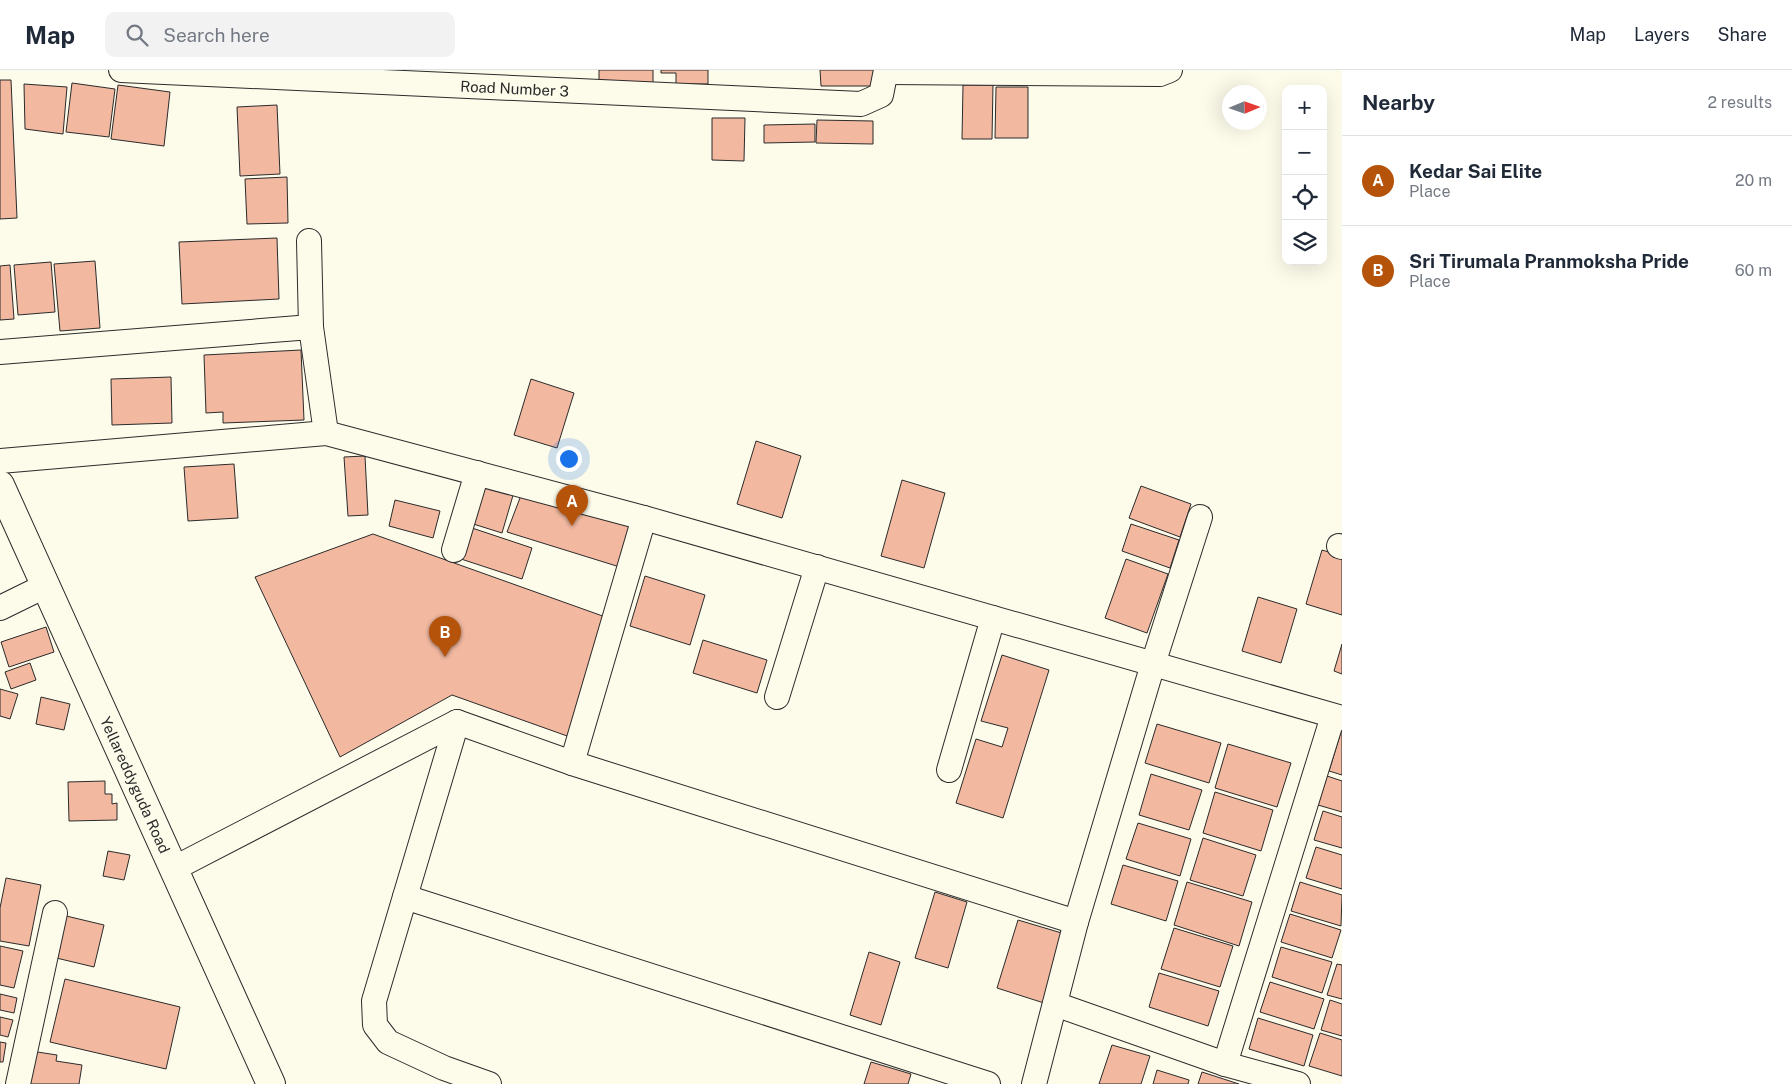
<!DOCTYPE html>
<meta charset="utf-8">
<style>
:root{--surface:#fff;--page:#f2f2f3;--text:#1f2937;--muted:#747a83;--line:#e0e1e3;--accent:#b45309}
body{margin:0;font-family:"Public Sans",sans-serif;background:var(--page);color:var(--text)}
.controls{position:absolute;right:15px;top:15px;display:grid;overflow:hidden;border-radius:10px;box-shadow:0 5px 20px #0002}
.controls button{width:45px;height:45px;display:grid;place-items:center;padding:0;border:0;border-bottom:1px solid var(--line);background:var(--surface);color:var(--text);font:25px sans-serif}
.compass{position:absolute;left:1222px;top:15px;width:45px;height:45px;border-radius:50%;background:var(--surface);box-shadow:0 5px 20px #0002;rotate:88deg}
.you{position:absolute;left:568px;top:388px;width:18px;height:18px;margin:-12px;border:4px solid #fff;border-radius:50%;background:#1a73e8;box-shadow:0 0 0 8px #1a73e833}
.badge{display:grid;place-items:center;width:32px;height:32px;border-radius:50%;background:var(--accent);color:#fff;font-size:16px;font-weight:700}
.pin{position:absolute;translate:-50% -41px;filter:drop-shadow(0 1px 2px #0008)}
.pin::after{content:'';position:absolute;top:26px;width:18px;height:15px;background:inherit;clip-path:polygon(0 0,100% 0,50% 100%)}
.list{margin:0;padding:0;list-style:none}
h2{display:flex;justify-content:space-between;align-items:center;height:65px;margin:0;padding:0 20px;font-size:21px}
h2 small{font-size:16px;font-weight:400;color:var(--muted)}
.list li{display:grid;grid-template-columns:32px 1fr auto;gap:15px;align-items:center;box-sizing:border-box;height:90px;padding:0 20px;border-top:1px solid var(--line)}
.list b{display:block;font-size:19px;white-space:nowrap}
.list p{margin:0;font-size:16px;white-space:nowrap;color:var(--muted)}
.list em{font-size:16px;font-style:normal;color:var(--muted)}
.icon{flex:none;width:28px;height:28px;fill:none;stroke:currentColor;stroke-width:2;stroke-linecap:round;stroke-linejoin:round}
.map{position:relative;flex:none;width:1342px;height:1014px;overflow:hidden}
header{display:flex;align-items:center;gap:30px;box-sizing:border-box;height:70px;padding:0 25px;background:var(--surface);border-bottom:1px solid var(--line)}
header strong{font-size:24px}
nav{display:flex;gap:28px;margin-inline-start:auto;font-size:18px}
.search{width:350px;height:45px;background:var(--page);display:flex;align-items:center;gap:12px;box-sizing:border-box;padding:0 18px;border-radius:10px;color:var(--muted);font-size:19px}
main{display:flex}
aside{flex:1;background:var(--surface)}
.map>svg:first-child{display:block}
.building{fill:#f2b8a0;stroke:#2b2b2b}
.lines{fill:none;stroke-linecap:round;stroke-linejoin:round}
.minor-casing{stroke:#2b2b2b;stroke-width:26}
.tertiary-casing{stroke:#2b2b2b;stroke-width:30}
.minor{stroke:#fdfbea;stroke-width:24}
.tertiary{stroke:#fdfbea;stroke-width:28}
.labels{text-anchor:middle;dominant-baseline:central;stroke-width:4;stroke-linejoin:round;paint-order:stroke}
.street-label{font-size:15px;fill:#2b2b2b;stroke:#fdfbea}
</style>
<header>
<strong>Map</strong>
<div class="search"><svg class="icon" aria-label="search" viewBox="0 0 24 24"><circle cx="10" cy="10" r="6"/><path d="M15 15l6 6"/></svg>Search here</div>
<nav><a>Map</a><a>Layers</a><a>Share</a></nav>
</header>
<main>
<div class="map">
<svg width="1342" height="1014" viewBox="0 0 1342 1014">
<rect width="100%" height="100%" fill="#fdfbea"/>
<!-- building -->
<g class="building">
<rect x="599" y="0" width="54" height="14"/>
<path d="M661 0H708V14H676V3H661Z"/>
<path d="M820 0H875V16H821Z"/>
<path d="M0 10H11L17 148 0 149Z"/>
<path d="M72 13 115 19 109 67 66 62Z"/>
<path d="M24 14 67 17 63 64 25 59Z"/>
<path d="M118 15 170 22 164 76 111 69Z"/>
<path d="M963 15H993L992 69H962Z"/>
<path d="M996 17H1028V68H995Z"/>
<path d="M277 35 280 104 240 106 237 37Z"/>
<path d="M712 48H745L744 91 712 90Z"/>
<path d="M817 50 873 51V74L816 73Z"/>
<path d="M815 54V72L764 73V55Z"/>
<path d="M287 107 288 153 247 154 245 109Z"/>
<path d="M277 168 279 229 182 234 179 172Z"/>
<path d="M95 191 100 258 60 261 54 194Z"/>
<path d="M51 192 55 242 18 245 14 195Z"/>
<path d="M10 195 14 249 0 250V196Z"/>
<path d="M301 280 304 350 223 353V342L206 343 204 285Z"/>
<path d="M171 307 172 353 112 355 111 309Z"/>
<path d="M531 309 574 323 557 378 514 365Z"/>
<path d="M756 371 801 386 782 448 737 434Z"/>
<path d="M365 386 368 445 348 446 344 387Z"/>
<path d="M234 394 238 448 188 451 184 397Z"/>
<path d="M902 410 945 423 924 498 881 486Z"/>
<path d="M479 411 514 422 502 463 467 452Z"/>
<path d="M1141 416 1191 434 1180 467 1129 448Z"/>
<path d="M523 420 636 449 623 498 507 462Z"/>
<path d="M395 430 440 441 433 468 389 456Z"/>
<path d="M1131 454 1179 470 1170 498 1122 481Z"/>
<path d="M469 457 532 478 522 509 458 488Z"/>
<path d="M373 464 611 549 570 667 452 625 340 687 255 507Z"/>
<path d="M1322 480 1342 486V545L1306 534Z"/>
<path d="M1126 489 1168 504 1147 563 1105 548Z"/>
<path d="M645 506 705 525 690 575 630 556Z"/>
<path d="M1258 527 1297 539 1281 593 1242 581Z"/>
<path d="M46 557 54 582 9 597 1 572Z"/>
<path d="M703 570 767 590 757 623 693 603Z"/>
<path d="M1342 574V604L1334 601Z"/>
<path d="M1002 585 1049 600 1003 748 956 733 976 669 1002 677 1008 658 981 651Z"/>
<path d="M30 593 36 610 11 619 5 602Z"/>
<path d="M0 619 18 624 10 649 0 646Z"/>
<path d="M41 627 70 634 64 660 36 654Z"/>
<path d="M1157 654 1221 673 1209 713 1145 693Z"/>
<path d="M1341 662H1342V705L1329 701Z"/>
<path d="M1228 674 1291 693 1277 737 1215 718Z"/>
<path d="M1151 704 1202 720 1189 760 1139 745Z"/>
<path d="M1327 706 1342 711V742L1318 735Z"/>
<path d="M105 711V724H112V734L117 733V750L69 751 68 712Z"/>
<path d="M1215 722 1273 740 1261 781 1203 763Z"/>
<path d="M1323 741 1342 747V778L1314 770Z"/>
<path d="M1138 753 1191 769 1180 806 1126 789Z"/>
<path d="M1203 768 1256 785 1243 826 1190 810Z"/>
<path d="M1316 777 1342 785V819L1306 808Z"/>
<path d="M108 781 130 785 124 810 103 806Z"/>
<path d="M1123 795 1178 811 1166 851 1111 834Z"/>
<path d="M6 808 41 815 29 876 0 871V838Z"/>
<path d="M1187 812 1252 832 1239 876 1174 855Z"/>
<path d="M1300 812 1342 825 1341 856 1291 841Z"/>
<path d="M935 822 967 832 948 898 915 888Z"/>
<path d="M58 844 104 855 94 897 48 886Z"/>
<path d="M1290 844 1341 860 1332 888 1281 872Z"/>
<path d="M1018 850 1065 864 1044 933 997 918Z"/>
<path d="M1174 858 1233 876 1220 917 1161 899Z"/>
<path d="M0 876 23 881 14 918 0 915Z"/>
<path d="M1281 877 1332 892 1322 923 1272 907Z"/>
<path d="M869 882 900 892 881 955 850 945Z"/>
<path d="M1337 894 1342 895V929L1327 925Z"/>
<path d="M1159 903 1219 921 1208 956 1149 937Z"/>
<path d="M65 909 180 937 166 999 50 972Z"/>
<path d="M1270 912 1324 929 1314 959 1260 942Z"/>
<path d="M0 924 17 928 14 943 0 940Z"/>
<path d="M1330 930 1342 934V966L1321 960Z"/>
<path d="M0 947 13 950 8 967 0 965Z"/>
<path d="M1258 948 1313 965 1304 996 1249 979Z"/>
<path d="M1320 963 1342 970V1006L1309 996Z"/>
<path d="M0 972 6 973 3 992H0Z"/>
<path d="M1112 975 1150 986 1141 1014H1099Z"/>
<path d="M31 981 57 985 56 991 82 995 79 1014H26Z"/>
<path d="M871 992 911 1004 908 1014H864Z"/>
<path d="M1157 1000 1189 1010 1188 1014H1153Z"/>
<path d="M1202 1002 1239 1014H1198Z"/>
</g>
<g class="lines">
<defs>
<g id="minor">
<path id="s1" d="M121 0 861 34 881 25 886 0"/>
<path d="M886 2 1160 4 1170 0"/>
<path d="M311 257 326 363"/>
<path d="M0 282 311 257 309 171"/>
<path d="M0 391 326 363 644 448 1342 648"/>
<path d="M1339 476 1342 477"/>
<path d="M454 480 477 403"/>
<path d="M0 538 45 516"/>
<path d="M777 627 817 497"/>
<path d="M457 652 374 931 375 955 388 972 444 998 489 1014"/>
<path d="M572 693 644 448"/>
<path d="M949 700 993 548"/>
<path d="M173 799 457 652 572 693 1076 852"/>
<path d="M405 827 988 1014"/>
<path d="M1055 934 1225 994 1298 1014"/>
<path d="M1225 994 1333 646"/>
<path d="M18 1014 55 843"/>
<path d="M1034 1014 1076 852 1153 594 1200 447"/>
</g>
<g id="tertiary">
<path id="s2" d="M0 415 271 1014"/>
</g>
</defs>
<!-- minor casing -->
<use href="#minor" class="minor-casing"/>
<!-- tertiary casing -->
<use href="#tertiary" class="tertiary-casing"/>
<!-- minor -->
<use href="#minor" class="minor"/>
<!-- tertiary -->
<use href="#tertiary" class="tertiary"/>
</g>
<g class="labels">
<!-- street labels -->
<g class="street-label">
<text stroke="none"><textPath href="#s1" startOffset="394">Road Number 3</textPath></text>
<text stroke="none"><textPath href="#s2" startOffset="329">Yellareddyguda Road</textPath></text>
</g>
</g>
</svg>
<div class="controls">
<button>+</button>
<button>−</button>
<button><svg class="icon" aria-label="locate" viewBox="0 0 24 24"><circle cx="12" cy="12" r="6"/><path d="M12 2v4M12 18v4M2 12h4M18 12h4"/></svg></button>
<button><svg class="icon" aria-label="layers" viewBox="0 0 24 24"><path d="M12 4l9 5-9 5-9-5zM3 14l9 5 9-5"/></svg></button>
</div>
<svg class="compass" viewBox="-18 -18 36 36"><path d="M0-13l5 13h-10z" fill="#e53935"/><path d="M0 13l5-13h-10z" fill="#747a83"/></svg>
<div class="you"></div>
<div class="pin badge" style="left:572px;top:456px">A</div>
<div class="pin badge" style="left:445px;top:587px">B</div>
</div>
<aside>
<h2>Nearby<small>2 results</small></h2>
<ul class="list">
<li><span class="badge">A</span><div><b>Kedar Sai Elite</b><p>Place</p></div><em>20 m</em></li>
<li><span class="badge">B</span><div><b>Sri Tirumala Pranmoksha Pride</b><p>Place</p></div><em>60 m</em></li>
</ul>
</aside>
</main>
